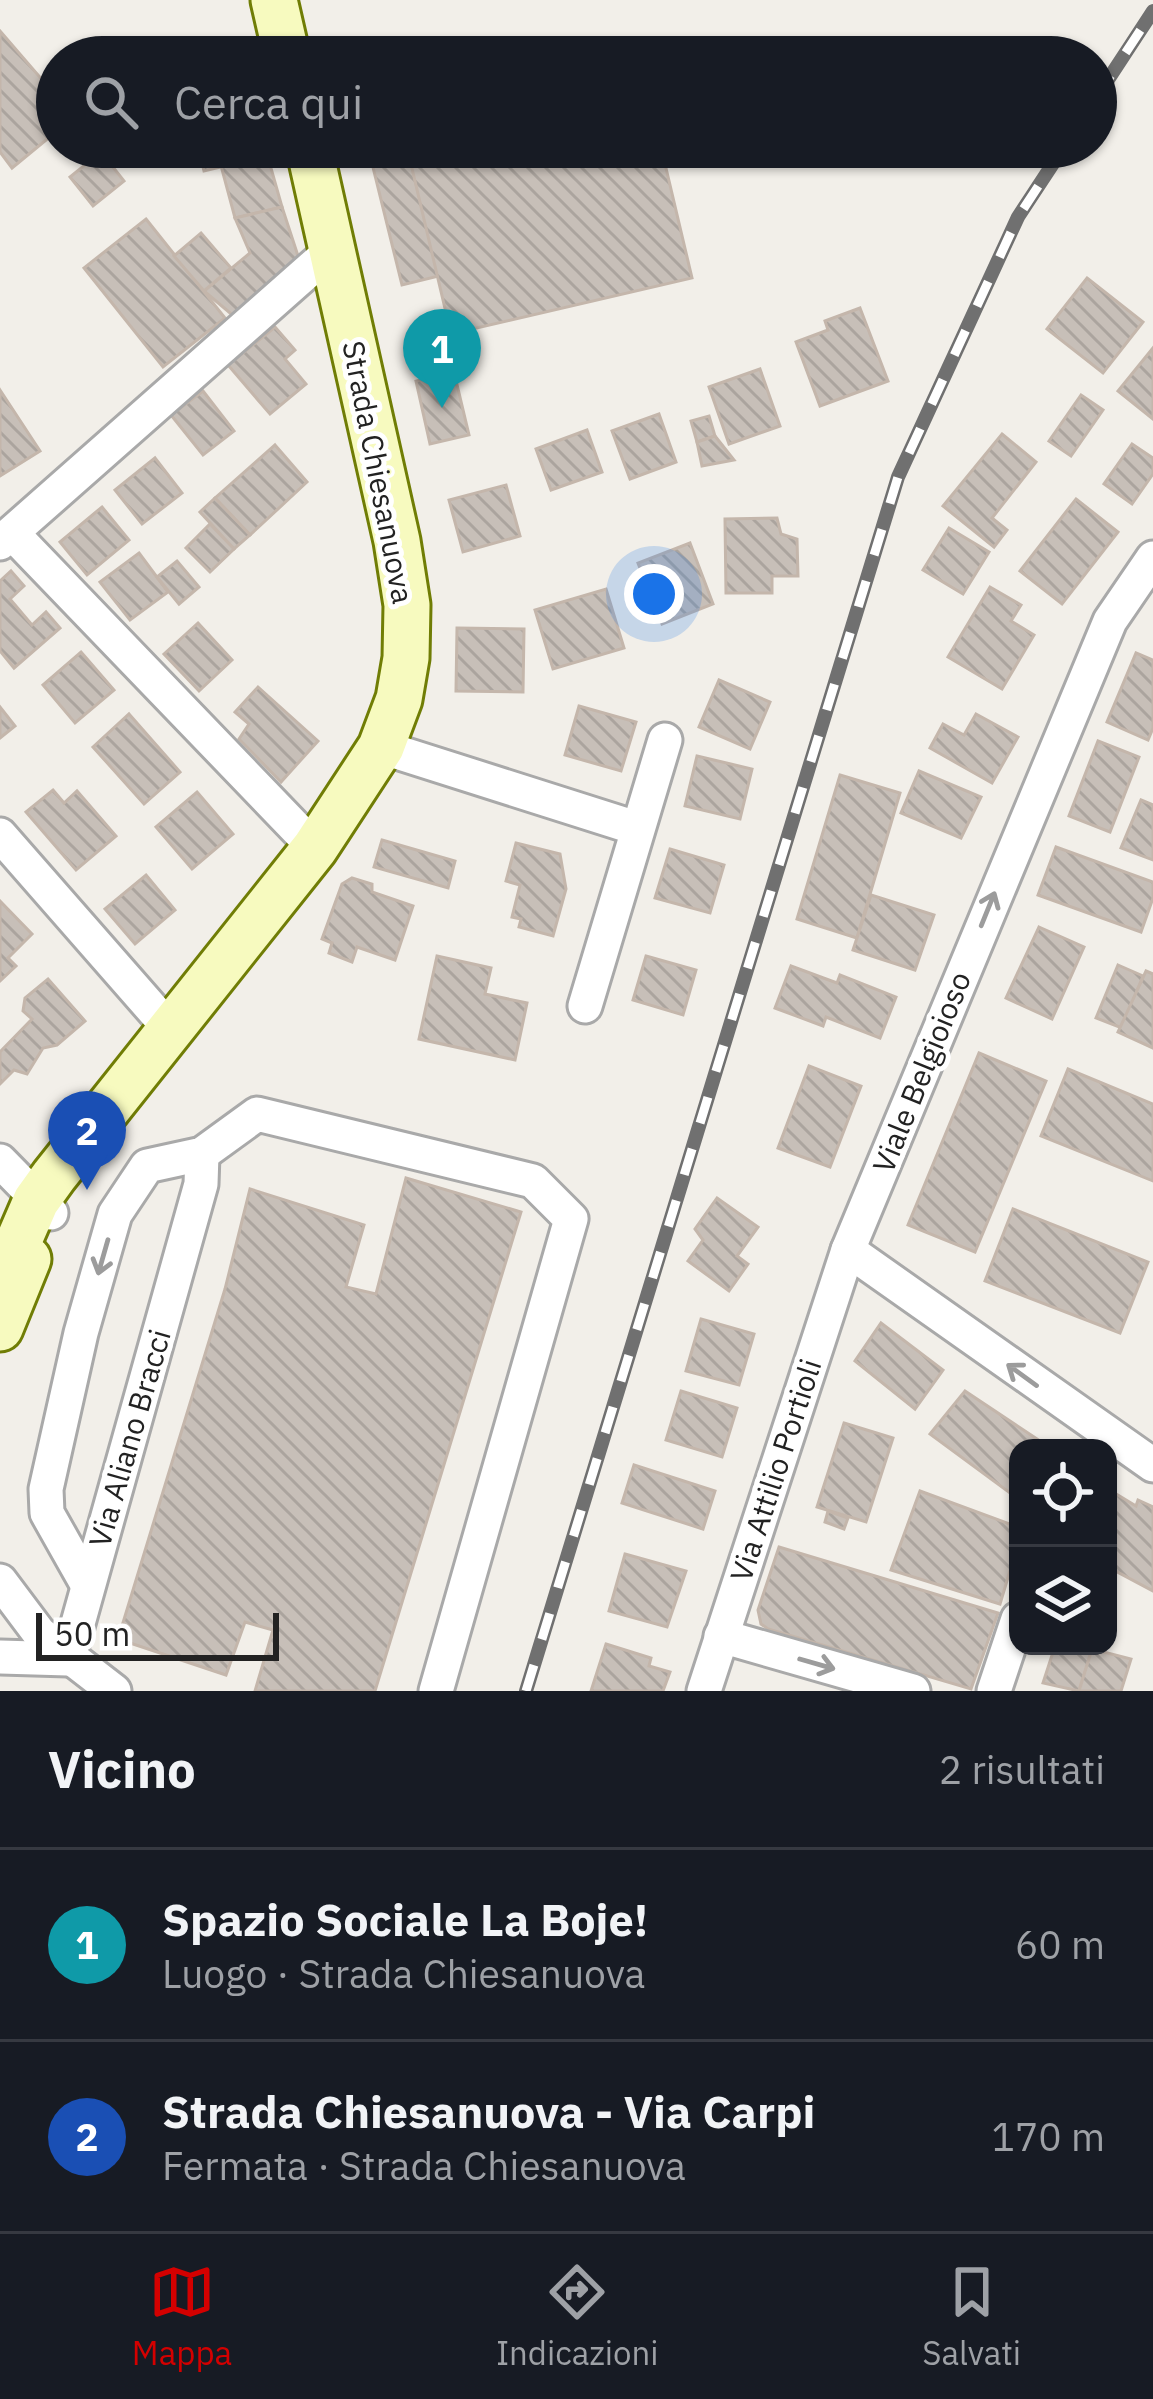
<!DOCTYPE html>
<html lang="it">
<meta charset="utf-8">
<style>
:root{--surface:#171b24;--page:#242831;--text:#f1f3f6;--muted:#9ea1a6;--line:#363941;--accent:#d40000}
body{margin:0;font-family:"IBM Plex Sans",sans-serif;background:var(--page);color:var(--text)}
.controls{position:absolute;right:36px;bottom:36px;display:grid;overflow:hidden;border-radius:24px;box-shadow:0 3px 9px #0004}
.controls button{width:108px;height:108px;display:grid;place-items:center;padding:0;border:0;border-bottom:3px solid var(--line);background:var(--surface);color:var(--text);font:60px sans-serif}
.scale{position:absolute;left:36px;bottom:30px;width:243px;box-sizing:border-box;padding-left:12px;border:6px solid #222;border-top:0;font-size:33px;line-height:42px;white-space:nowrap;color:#222;-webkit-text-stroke:9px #fff;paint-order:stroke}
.you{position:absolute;left:654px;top:594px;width:42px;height:42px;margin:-30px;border:9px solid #fff;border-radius:50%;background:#1a73e8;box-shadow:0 0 0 18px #1a73e833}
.badge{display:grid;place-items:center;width:78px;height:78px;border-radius:50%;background:var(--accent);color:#fff;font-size:39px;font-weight:700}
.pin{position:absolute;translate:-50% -99px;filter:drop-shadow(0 3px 6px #0008)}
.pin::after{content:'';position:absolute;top:63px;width:42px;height:36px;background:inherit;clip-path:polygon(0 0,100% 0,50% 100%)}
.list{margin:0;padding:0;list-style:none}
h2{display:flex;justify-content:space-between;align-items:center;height:156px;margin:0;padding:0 48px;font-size:51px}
h2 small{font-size:39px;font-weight:400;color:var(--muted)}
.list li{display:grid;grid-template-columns:78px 1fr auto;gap:36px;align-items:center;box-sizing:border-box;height:192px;padding:0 48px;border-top:3px solid var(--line)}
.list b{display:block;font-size:45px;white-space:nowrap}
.list p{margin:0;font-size:39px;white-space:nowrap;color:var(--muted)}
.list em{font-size:39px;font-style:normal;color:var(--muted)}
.icon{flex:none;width:66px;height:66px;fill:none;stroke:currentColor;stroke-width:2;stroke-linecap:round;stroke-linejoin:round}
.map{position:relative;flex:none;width:1153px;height:1691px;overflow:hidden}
.search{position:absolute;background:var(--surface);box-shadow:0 3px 9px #0004;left:36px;right:36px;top:36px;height:132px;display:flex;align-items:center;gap:30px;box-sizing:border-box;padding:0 42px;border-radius:66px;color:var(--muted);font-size:45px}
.sheet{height:540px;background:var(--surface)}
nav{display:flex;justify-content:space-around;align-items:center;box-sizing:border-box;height:168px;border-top:3px solid var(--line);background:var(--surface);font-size:33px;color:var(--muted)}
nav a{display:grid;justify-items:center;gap:6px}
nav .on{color:var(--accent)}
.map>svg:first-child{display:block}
.building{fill:url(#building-back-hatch);stroke:#c4b6ab;stroke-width:3}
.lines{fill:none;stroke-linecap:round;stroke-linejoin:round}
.street-casing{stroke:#a9a9a9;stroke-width:39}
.secondary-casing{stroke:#707d05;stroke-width:51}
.street{stroke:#fff;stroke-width:33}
.secondary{stroke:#f7fabf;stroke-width:45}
.rail-casing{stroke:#707070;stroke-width:14}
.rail{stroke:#fff;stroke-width:9;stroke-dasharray:27;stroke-linecap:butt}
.oneway{stroke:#9c9c9c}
.labels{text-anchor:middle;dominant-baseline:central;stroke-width:10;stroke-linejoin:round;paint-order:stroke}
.street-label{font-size:30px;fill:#222;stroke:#fff}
</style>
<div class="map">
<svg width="1153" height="1691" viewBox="0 0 1153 1691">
<defs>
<pattern id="building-back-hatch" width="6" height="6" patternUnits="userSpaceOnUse" patternTransform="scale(3)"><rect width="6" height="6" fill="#c7bfb8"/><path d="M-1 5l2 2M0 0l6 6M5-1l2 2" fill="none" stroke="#aba49e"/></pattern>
</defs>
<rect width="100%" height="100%" fill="#f2efe9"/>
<!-- building -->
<g class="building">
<path d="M0 31 57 97V131L12 168 0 152Z"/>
<path d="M637 43 640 57H577Z"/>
<path d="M236 46 239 57H198Z"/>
<path d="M198 147H216L221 167 204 171Z"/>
<path d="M216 147H265L282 207 235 218Z"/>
<path d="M368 147H407L439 276 402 285Z"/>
<path d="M407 147H661L692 278 451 334Z"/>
<path d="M101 152 124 181 93 206 70 177Z"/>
<path d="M282 207 301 265 236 318 204 291 250 253 235 218Z"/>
<path d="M146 219 225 318 163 367 84 268Z"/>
<path d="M201 233 231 268 204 291 174 256Z"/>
<path d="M1087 278 1143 322 1103 373 1047 329Z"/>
<path d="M860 308 888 381 820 406 796 342 828 330 825 321Z"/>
<path d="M275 327 295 350 285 359 306 384 270 414 228 365Z"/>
<path d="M1153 348V419L1118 391Z"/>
<path d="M760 369 780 426 729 444 709 387Z"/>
<path d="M454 372 469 435 430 444 416 381Z"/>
<path d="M0 390 40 451 0 476Z"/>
<path d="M203 391 234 431 203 455 171 415Z"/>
<path d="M1081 395 1103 410 1071 456 1049 441Z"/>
<path d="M659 414 676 462 630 479 612 431Z"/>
<path d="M709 416 715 436 697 442 691 421Z"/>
<path d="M587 430 602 472 551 490 536 449Z"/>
<path d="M1002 434 1036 462 992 518 1007 530 994 547 943 506Z"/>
<path d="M715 436 734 460 702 466 697 442Z"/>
<path d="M1132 444 1153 458V474L1132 504 1104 484Z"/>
<path d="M275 445 307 482 250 535 215 498Z"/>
<path d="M155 458 182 493 142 524 115 490Z"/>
<path d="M506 485 520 536 463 552 449 500Z"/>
<path d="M215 498 250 535 234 549 200 512Z"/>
<path d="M1076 499 1118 532 1062 604 1020 571Z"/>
<path d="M102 507 129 540 87 575 60 542Z"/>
<path d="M777 518 781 534 797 539 798 576H772V593H726L725 519Z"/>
<path d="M210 524 234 549 210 572 186 548Z"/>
<path d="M949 528 989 552 963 594 923 570Z"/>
<path d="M690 543 713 604 662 624 638 563Z"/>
<path d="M139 553 168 592 130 620 100 582Z"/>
<path d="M177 561 199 587 179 604 157 577Z"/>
<path d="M11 571 24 586 10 599 32 625 46 612 60 628 14 668 0 651V581Z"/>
<path d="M990 587 1021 605 1011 621 1034 635 1002 689 948 657Z"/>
<path d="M606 589 624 648 553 669 535 610Z"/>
<path d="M198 623 232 660 199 691 164 654Z"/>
<path d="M457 628 524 629 523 692 456 691Z"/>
<path d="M81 652 114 690 75 723 43 685Z"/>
<path d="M1136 653 1153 660V728L1148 740 1107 722Z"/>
<path d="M719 680 770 702 750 749 699 727Z"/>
<path d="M258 687 318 741 281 782 239 739 249 724 235 712Z"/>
<path d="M579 706 636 722 621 771 565 755Z"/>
<path d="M0 707 15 726 0 738Z"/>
<path d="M129 714 180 772 144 804 93 747Z"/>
<path d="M976 714 1018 737 992 783 930 748 943 724 964 735Z"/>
<path d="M1098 741 1139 757 1110 832 1069 816Z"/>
<path d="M697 756 752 769 740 819 685 806Z"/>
<path d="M919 771 981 797 961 838 901 813Z"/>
<path d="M840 775 900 793 857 938 797 919Z"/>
<path d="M53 790 64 803 77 791 116 836 76 870 26 812Z"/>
<path d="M197 792 233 834 192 869 156 827Z"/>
<path d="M1141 800 1153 805V860L1121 848Z"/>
<path d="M382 840 455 861 448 888 374 867Z"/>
<path d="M516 843 560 854 566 889 553 936 519 927 521 919 512 917 520 885 506 881Z"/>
<path d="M1056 847 1153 882V898L1141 932 1038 895Z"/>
<path d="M670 849 724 865 710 913 655 898Z"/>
<path d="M146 875 175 910 135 944 105 909Z"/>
<path d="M352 878 372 884V892L413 906 395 960 357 947 352 962 329 953 332 943 322 939 342 884Z"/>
<path d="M871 895 934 915 915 970 853 950Z"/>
<path d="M0 901 32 934 8 958 16 966 0 981Z"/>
<path d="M1039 927 1084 947 1052 1019 1006 998Z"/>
<path d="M437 956 491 968 485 994 527 1003 515 1060 419 1039Z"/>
<path d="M646 956 696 970 683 1015 633 1000Z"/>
<path d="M1118 965 1143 976 1122 1028 1096 1018Z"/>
<path d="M791 966 837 983 840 975 896 997 880 1038 826 1017 823 1026 775 1008Z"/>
<path d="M1146 971 1153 974V1048L1118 1032Z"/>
<path d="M48 979 85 1021 57 1045 43 1048 27 1074 14 1070 0 1084V1052L32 1019 23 1011 25 998Z"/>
<path d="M979 1053 1046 1081 975 1252 908 1225Z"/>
<path d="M809 1066 861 1086 830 1167 778 1148Z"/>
<path d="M1068 1069 1153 1104V1181L1041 1136Z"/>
<path d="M406 1178 521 1212 375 1691H255L273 1630 245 1622 226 1675 118 1639 225 1289 250 1189 364 1225 346 1287 376 1294Z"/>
<path d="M717 1198 758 1227 737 1256 748 1264 729 1291 688 1261 703 1240 695 1229Z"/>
<path d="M1013 1209 1148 1262 1120 1333 985 1281Z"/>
<path d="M701 1319 754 1334 739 1385 686 1371Z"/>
<path d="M881 1323 943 1370 915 1409 855 1361Z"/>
<path d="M681 1391 737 1408 722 1457 666 1440Z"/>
<path d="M965 1391 1046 1445 1018 1448V1482L1010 1493 930 1434Z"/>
<path d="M844 1423 893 1438 866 1522 817 1507Z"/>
<path d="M634 1465 715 1491 703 1529 622 1503Z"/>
<path d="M1108 1489 1136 1506 1138 1500 1153 1507V1591L1108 1567Z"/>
<path d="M920 1491 1018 1527V1544L1000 1604 891 1570Z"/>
<path d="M828 1511 848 1518 844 1529 825 1522Z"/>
<path d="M779 1547 998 1613 971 1689 768 1629 761 1624 758 1610Z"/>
<path d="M625 1554 686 1571 667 1627 609 1611Z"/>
<path d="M606 1644 651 1658 649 1666 670 1672 663 1691H591Z"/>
<path d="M1055 1646H1093L1079 1691 1043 1683Z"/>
<path d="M1092 1649 1131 1659 1121 1691H1079Z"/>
</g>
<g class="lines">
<defs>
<g id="street">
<path d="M12 533 315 848"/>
<path d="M0 543 333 249"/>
<path d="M381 747 636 828"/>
<path d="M0 835 169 1028"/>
<path d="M585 1006 665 740"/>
<path d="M0 1161 51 1213"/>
<path d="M848 1250 1153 1465"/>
<path d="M0 1581 39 1633 114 1691"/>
<path d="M87 1584 47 1513 46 1489 81 1333 115 1214 147 1166 202 1154 257 1114 533 1181 571 1219 436 1691"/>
<path d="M721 1636 913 1691"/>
<path d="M0 1657 68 1659 201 1184 202 1154"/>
<path d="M704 1691 848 1250 1110 621 1153 558"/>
<path d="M994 1691 1018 1619"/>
</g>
<g id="secondary">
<path d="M274 0 287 57"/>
<path d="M0 1284 36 1201 54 1176 315 848 381 747 399 699 406 658 407 605 397 541 309 147"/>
<path d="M0 1328 28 1259"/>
</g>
</defs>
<!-- street casing -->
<use href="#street" class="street-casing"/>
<!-- secondary casing -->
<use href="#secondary" class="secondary-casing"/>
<!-- street -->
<use href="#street" class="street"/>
<!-- secondary -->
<use href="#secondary" class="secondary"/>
<defs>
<g id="rail">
<path d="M1096 98 1153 11"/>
<path d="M526 1691 898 477 1018 217 1064 147"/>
</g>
</defs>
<!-- rail casing -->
<use href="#rail" class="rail-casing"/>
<!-- rail -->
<use href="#rail" class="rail"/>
</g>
<!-- one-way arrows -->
<defs><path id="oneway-shaft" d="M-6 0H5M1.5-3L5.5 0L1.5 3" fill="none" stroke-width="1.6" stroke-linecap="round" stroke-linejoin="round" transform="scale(3)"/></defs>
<g class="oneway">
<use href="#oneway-shaft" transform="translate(988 909) rotate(-68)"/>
<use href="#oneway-shaft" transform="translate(103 1257) rotate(106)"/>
<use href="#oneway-shaft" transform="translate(1022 1375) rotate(-144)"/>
<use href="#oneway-shaft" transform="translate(817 1664) rotate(16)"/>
</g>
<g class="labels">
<!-- street labels -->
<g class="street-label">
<text transform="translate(379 472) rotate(79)">Strada Chiesanuova</text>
<text transform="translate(921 1072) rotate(-68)">Viale Belgioioso</text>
<text transform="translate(129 1438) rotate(-74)">Via Aliano Bracci</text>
<text transform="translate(775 1470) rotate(-72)">Via Attilio Portioli</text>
</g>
</g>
</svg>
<div class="controls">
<button><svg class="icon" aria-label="locate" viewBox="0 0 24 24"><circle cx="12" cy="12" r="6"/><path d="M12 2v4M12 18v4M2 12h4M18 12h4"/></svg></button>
<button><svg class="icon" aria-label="layers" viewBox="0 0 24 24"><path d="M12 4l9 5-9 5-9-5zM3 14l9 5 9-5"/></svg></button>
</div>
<div class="scale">50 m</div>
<div class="you"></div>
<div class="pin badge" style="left:442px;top:408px;background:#0f9aa8">1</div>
<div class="pin badge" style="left:87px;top:1190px;background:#1a4fb4">2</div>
<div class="search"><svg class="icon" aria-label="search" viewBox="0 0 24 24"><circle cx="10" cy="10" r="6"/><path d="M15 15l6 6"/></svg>Cerca qui</div>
</div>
<section class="sheet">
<h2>Vicino<small>2 risultati</small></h2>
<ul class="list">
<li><span class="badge" style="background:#0f9aa8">1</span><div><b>Spazio Sociale La Boje!</b><p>Luogo · Strada Chiesanuova</p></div><em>60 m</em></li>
<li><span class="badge" style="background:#1a4fb4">2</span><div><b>Strada Chiesanuova - Via Carpi</b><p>Fermata · Strada Chiesanuova</p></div><em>170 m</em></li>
</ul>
</section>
<nav>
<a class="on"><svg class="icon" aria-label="map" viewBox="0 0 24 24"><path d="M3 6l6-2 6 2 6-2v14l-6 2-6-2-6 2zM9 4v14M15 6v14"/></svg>Mappa</a>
<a><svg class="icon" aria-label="directions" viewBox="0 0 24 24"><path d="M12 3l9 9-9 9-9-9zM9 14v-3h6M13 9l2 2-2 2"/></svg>Indicazioni</a>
<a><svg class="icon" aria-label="saved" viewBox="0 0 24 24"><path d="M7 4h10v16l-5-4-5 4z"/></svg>Salvati</a>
</nav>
